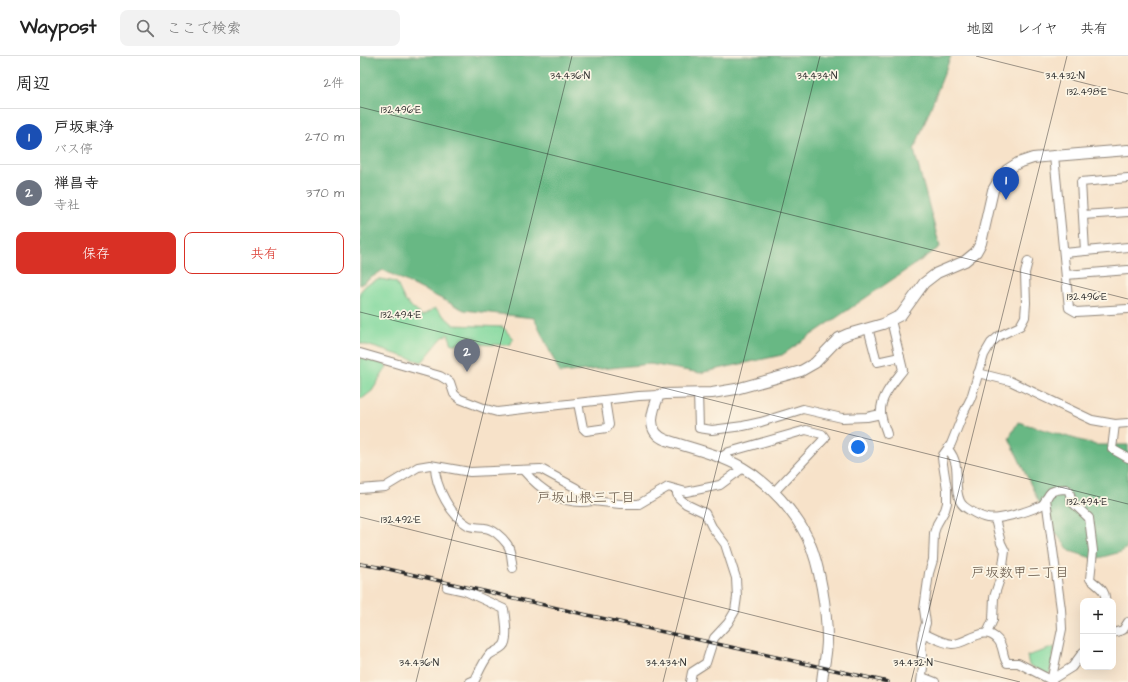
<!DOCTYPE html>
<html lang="ja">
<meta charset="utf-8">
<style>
:root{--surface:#fff;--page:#f2f2f2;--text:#222;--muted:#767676;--line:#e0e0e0;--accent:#d93025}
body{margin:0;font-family:"Architects Daughter","Klee One",sans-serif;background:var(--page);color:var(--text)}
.controls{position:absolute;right:12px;bottom:12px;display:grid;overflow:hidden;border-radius:8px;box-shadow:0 4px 16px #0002}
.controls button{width:36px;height:36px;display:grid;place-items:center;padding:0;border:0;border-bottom:1px solid var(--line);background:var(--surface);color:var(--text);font:20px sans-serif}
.you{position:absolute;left:498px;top:391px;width:14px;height:14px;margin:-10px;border:3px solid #fff;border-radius:50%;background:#1a73e8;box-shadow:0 0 0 6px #1a73e833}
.badge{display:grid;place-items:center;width:26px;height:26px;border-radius:50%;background:var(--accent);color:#fff;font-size:13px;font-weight:700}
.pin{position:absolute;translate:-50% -33px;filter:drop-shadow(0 1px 2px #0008)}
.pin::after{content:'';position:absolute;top:21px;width:14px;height:12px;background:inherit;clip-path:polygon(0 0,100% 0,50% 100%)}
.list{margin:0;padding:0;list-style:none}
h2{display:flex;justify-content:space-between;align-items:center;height:52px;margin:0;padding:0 16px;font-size:17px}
h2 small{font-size:13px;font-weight:400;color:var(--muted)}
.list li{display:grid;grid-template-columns:26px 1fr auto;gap:12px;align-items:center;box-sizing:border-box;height:56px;padding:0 16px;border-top:1px solid var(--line)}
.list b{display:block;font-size:15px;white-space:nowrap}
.list p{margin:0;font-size:13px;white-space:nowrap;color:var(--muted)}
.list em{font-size:13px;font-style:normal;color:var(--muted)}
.actions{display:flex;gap:8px;padding:12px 16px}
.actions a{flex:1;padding:9px 0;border:1px solid var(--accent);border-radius:8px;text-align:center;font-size:14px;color:var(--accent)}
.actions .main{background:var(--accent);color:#fff}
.icon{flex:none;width:22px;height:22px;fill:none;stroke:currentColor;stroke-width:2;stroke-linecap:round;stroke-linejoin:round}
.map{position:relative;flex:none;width:768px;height:626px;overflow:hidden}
header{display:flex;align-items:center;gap:24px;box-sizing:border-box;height:56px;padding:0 20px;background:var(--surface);border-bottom:1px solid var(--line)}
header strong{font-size:19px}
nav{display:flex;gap:22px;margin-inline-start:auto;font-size:14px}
.search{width:280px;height:36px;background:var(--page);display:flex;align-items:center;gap:10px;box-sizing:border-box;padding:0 14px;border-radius:8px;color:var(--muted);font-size:15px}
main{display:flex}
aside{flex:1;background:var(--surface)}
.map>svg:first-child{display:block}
.green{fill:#81d89d;stroke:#568264}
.forest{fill:#68b884;stroke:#4a7258}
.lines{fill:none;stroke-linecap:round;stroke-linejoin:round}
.minor-casing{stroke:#91867a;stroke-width:10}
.tertiary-casing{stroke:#91867a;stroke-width:12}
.minor{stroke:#fff;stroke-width:8}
.tertiary{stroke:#fff;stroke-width:10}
.rail-casing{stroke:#2b2b2b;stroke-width:3.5}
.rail{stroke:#fcf5e5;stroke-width:2;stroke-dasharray:6;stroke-linecap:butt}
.ticks{fill:none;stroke:#2b2b2b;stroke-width:1;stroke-opacity:0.45}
.labels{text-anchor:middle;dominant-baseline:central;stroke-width:3.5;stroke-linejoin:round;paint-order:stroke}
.neighbourhood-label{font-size:14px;fill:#645546;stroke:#fcf5e5}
.ticks-label{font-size:10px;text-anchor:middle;fill:#2b2b2b;stroke:#fcf5e5;stroke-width:3.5;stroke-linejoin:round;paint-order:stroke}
</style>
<header>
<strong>Waypost</strong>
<div class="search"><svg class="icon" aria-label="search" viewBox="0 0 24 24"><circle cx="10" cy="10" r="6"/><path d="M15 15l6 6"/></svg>ここで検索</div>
<nav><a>地図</a><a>レイヤ</a><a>共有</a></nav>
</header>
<main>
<aside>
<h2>周辺<small>2件</small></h2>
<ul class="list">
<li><span class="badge" style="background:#1a4fb4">1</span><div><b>戸坂東浄</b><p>バス停</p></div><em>270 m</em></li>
<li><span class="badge" style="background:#6b7280">2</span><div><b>禅昌寺</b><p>寺社</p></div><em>370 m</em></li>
</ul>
<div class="actions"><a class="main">保存</a><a>共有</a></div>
</aside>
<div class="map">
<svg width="768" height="626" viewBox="0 0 768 626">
<rect width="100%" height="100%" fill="#fcf5e5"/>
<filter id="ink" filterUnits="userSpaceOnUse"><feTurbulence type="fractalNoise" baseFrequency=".025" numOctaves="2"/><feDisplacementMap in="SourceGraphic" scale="8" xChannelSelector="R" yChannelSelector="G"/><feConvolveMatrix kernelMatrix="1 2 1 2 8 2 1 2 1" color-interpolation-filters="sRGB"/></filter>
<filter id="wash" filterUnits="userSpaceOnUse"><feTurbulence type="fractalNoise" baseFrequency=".012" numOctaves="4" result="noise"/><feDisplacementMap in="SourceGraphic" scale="16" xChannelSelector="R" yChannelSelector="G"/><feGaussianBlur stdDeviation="0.9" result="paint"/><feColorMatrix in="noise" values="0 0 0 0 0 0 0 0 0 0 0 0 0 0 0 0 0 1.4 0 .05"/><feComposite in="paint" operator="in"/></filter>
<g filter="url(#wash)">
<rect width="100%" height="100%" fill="#f7e2c9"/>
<!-- green -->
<g class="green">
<path d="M20 223 36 226 45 245 62 260 75 252 94 269 143 271 153 283 150 289 92 288 88 278 82 282 62 306 0 287V236L6 229Z"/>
<path d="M0 299 22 306 27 311 12 335 3 342H0Z"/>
<path d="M695 591 690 617 687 618 669 609 667 600Z"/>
</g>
<!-- forest -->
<g class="forest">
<path d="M0 0H591L554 94 580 191 422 299 340 317 290 308 200 317 174 262 104 254 23 214 0 229Z"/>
<path d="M658 366 736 389H768V491L761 496 735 503 710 495 690 470 649 382Z"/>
</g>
</g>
<g filter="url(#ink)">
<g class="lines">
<defs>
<g id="minor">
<path d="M694 100 709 252 716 256 768 253"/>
<path d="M723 159 768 156"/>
<path d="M725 195 721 126 768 122"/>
<path d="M704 197 768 191"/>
<path d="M706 219 768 214"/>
<path d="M508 272 517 306 540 301"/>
<path d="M0 297 80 320 90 326 94 338 100 343 126 353 137 356 279 340 299 339"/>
<path d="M618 317 650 325 732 364 755 368 768 367"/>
<path d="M338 337 339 372 352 374 383 370 401 366 443 353 482 362 507 361 521 358"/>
<path d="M218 347 223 372 226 375 247 372 249 369 245 344"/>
<path d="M755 368 752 393 768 402"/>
<path d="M527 378C525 371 521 363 521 356 520 341 534 326 543 314L531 264"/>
<path d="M588 393C603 411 592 427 600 445 602 450 606 452 611 455 616 458 621 461 627 462 638 465 669 455 680 450 686 448 686 440 691 436 695 434 701 433 706 433L709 435 712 446 729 462 733 495 730 523C737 530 747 534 745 545"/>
<path d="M360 402 369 396 446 374 462 378 465 382 414 436"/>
<path d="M75 410C75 431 91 460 109 470 115 472 119 471 125 472 133 473 142 481 147 488 152 494 151 504 153 512"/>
<path d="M163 414C182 436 203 450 233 445"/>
<path d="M0 433 25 431 58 411 70 409 110 416 181 413 216 432 233 445 260 448H279L308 431 326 436 360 429 383 412"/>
<path d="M317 434V438L319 442 326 448 345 457 352 471 365 488 376 522 377 541 375 555 368 567 354 582 346 607 332 616 330 626"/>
<path d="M686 443 701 553 702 573 691 626"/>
<path d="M87 531 105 535 144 553C145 561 149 584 143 590 139 594 133 596 129 599 123 606 119 616 115 624L110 626"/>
<path d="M563 577C572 581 582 587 592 588 607 589 623 567 638 584 644 591 642 600 647 607H658L691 624"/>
<path d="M627 577 633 564 634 541 642 517 645 495 641 487 635 463"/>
<path d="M753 577 763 574 768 566"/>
<path d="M562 621 575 626"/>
<path d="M691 624 712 611 723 596"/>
<path d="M561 626 563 611 561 587 563 577 566 567 564 553 569 517 573 504 574 477 577 468 585 454 587 447V433L582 402 583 399 591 388 603 358 611 342 624 299 631 287 639 280 660 270 665 261 666 247 665 217 668 205"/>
</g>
<path id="tertiary" d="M462 626C463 612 467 598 467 584 467 554 460 510 448 483 435 456 409 427 383 412 361 399 331 392 306 384 285 376 292 355 299 339L305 338 352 337 376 333 441 315 455 307 479 282 488 278 523 268 541 259 564 227 577 217 605 205 616 196 621 187 633 134 640 122 647 114 658 107 673 102 694 100 768 94"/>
</defs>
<!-- minor casing -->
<use href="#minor" class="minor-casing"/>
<!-- tertiary casing -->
<use href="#tertiary" class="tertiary-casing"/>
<!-- minor -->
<use href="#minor" class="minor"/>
<!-- tertiary -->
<use href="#tertiary" class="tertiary"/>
<defs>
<path id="rail" d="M0 508 24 512 223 558 528 626"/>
</defs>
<!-- rail casing -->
<use href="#rail" class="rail-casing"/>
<!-- rail -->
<use href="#rail" class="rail"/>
</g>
</g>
<!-- ticks -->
<path class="ticks" d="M616 0 768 38M0 51 768 243M0 256 768 448M0 461 660 626M56 626 212 0M303 626 460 0M551 626 707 0"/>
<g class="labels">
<!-- neighbourhood labels -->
<g class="neighbourhood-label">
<text x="226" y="442">戸坂山根三丁目</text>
<text x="660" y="517">戸坂数甲二丁目</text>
</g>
</g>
<g class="ticks-label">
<text x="210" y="23">34.436°N</text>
<text x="457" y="23">34.434°N</text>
<text x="705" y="23">34.432°N</text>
<text x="727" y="39">132.498°E</text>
<text x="41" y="57">132.496°E</text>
<text x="727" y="244">132.496°E</text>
<text x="41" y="262">132.494°E</text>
<text x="727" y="449">132.494°E</text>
<text x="41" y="467">132.492°E</text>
<text x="59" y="610">34.436°N</text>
<text x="306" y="610">34.434°N</text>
<text x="553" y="610">34.432°N</text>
</g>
</svg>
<div class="controls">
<button>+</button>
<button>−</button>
</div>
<div class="you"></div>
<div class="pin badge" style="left:646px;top:144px;background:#1a4fb4">1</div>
<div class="pin badge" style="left:107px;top:316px;background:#6b7280">2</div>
</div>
</main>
